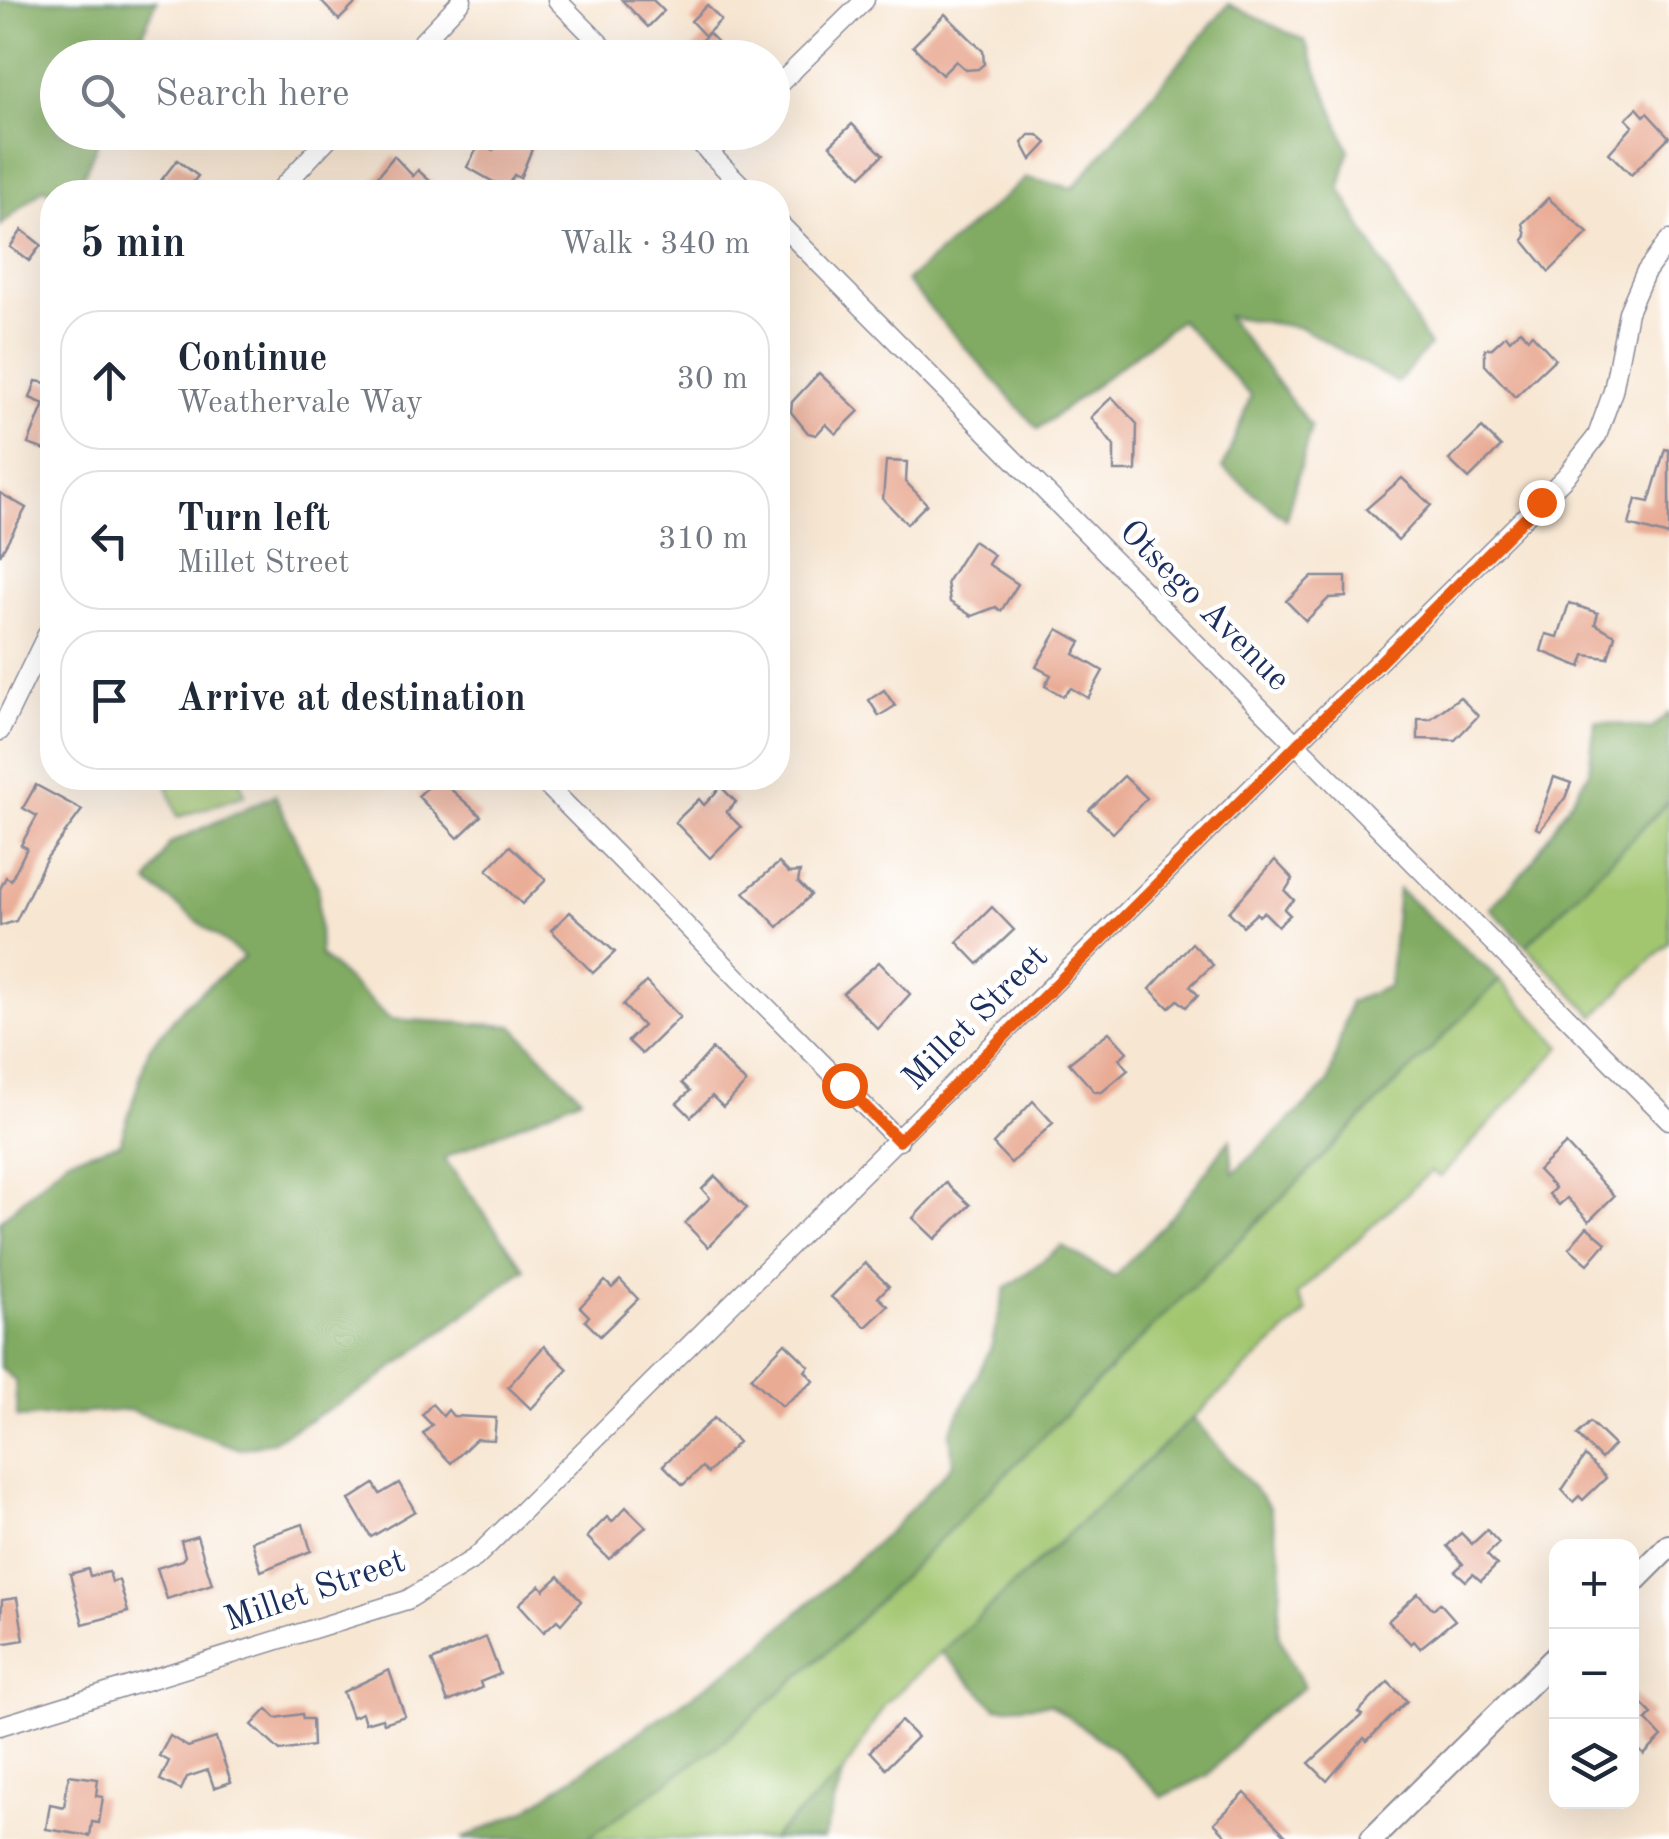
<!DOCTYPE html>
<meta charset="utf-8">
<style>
:root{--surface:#fff;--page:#f2f2f3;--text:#1f2937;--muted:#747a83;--line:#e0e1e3}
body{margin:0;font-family:"Old Standard TT",serif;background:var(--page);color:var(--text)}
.controls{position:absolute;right:30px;bottom:30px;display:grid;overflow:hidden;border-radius:20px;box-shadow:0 10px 40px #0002}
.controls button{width:90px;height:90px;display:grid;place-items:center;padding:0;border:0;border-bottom:2px solid var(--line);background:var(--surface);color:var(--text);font:50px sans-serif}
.stop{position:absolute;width:30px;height:30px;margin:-22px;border:8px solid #ea580c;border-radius:50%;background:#fff}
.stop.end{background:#ea580c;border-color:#fff;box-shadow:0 2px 10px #0008}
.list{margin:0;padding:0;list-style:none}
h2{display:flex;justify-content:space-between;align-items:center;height:130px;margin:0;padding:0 40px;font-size:42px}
h2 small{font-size:32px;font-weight:400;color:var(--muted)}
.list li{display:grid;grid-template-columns:65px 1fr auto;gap:30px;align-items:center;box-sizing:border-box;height:140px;margin:0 20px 20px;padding:0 20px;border:2px solid var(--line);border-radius:40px}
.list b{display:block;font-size:38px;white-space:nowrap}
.list p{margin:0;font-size:32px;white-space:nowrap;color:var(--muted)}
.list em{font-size:32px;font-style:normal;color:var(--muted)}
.icon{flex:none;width:55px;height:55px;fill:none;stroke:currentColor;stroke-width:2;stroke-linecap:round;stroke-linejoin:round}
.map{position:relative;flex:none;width:1669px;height:1839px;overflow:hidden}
.search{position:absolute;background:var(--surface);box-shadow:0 10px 40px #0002;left:40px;top:40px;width:750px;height:110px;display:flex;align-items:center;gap:25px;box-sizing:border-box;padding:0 35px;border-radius:55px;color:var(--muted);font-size:38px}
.panel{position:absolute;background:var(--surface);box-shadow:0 10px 40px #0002;left:40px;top:180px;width:750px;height:610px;border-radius:40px}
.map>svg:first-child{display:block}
.green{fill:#a2c670;stroke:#5e7a67;stroke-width:2.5}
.forest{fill:#81ab62;stroke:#4e6d60;stroke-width:2.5}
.building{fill:#e9ab94}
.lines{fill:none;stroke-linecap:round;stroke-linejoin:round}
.minor-casing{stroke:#898a98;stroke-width:21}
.tertiary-casing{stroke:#898a98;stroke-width:26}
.minor{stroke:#fff;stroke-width:18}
.tertiary{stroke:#fff;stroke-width:22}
.route{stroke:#ea580c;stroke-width:12}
.labels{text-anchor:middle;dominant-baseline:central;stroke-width:9;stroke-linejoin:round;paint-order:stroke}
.street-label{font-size:35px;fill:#1b2f5e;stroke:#fff}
</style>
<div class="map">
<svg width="1669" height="1839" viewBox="0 0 1669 1839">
<rect width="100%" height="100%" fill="#fff"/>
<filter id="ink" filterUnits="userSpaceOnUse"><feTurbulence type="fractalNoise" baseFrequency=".01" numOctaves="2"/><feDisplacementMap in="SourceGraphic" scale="20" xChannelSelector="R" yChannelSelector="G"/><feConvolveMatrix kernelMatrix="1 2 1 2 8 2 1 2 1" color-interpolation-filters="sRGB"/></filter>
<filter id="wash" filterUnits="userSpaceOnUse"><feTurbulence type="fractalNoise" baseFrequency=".0048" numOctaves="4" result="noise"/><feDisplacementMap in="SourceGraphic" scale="40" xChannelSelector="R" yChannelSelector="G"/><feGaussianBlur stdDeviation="2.25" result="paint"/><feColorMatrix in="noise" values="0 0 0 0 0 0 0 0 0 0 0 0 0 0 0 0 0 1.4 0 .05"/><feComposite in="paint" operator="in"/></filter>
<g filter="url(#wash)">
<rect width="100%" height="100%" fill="#f7e6d2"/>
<!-- green -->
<g class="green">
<path d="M192 778H239L245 795 178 817 167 786Z"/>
<path d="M1669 801V942L1595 1016 1526 946Z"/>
<path d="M1500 980 1561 1047 1440 1177 1431 1171 1297 1295 1307 1312 885 1704 844 1772 771 1839H586L724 1740 829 1650Z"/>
</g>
<!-- forest -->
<g class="forest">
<path d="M0 0H157L133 57 58 58V132L102 133 76 192 52 193 44 188 0 226Z"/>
<path d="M1229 4 1305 41 1349 150 1340 188 1429 346 1397 383 1302 328 1227 316 1311 427 1286 519 1223 468 1251 396 1180 320 1038 429 906 281 1026 178 1073 188Z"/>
<path d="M1669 713V801L1526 946 1490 908 1529 866 1589 772 1595 721 1651 729Z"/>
<path d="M275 795 318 887 320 955 390 1019 513 1026 581 1097 444 1158 525 1269 372 1384 271 1442 240 1449 130 1410 17 1418 15 1381 0 1367V1221L67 1159 120 1143 149 1048 185 1005 244 957 148 883 170 843Z"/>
<path d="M1398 889 1500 980 829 1650 719 1745 587 1839H462L526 1810 753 1653 894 1527 953 1464 950 1433 991 1347 1005 1289 1062 1246 1114 1277 1178 1209 1230 1139 1233 1173 1328 1084 1350 1002 1389 986Z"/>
<path d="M1193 1418 1270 1507 1282 1563 1278 1634 1304 1687 1259 1720 1207 1776 1162 1797 1116 1751 1050 1704 996 1708 941 1652Z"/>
<path d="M844 1772 823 1839H771Z"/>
</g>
<g id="blocks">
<!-- building -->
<g class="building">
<path d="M320 0H359L339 20Z"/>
<path d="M622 0H653L664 11 648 27Z"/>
<path d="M707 5 721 20 705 36 691 21Z"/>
<path d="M945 14 983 51 984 64 978 69 966 70 956 61 942 75 913 46Z"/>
<path d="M709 33 733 58H683Z"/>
<path d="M1637 108 1644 116 1647 113 1669 137 1631 175 1609 153 1633 126 1626 119Z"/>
<path d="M852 124 883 155 861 176 830 145Z"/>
<path d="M503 132H539L520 178 514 175 506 189 467 167 480 143 493 150Z"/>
<path d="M1029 135H1038L1047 143 1031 160 1022 143Z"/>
<path d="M394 156 413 176 418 170 442 192H365Z"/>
<path d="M177 160 198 176 185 192H152Z"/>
<path d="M1548 198 1588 233 1549 272 1523 240 1526 236 1523 223Z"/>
<path d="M22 230 41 245 29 261 10 247Z"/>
<path d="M1520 330 1528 338 1532 334 1555 359 1515 397 1485 365V349L1492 348 1506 335 1510 340Z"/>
<path d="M819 373 859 411 836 434 826 424 816 435 808 433 791 412 792 402Z"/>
<path d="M36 381 52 384V430L45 450 28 444 44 404 30 398Z"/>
<path d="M1112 397 1137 424 1136 471H1114V446L1091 417Z"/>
<path d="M1482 428 1501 447 1469 479 1449 460Z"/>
<path d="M1665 449 1669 450V536L1629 525 1636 499 1649 502Z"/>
<path d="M886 461 907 462 906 482 927 504 907 524 883 499Z"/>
<path d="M1402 478 1431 505 1398 540 1366 509Z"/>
<path d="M0 493 26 508 0 555Z"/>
<path d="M973 541 994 555 988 564 1018 584 1001 611 996 607 972 616 950 602 947 582Z"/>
<path d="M1311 577H1346V597L1329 598 1306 621 1286 601Z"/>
<path d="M1569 603 1598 613 1595 624 1615 635 1608 658 1585 655 1581 667 1541 651 1546 634 1558 637Z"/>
<path d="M1058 629 1081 642 1074 654 1103 671 1088 698 1071 688 1063 696 1045 686 1051 675 1036 667Z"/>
<path d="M884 690 895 706 879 716 869 700Z"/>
<path d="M1460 697 1478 716 1455 740 1418 739V719H1430Z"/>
<path d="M1124 776 1147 798 1113 833 1089 810Z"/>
<path d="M1554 777 1571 783 1565 798 1540 830 1536 828Z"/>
<path d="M438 778 481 816 458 838 418 796Z"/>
<path d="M36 785 82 810 46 859 16 921 0 926V889L6 877 11 880 27 848 21 845 37 816 23 808Z"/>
<path d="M721 787 736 802 726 812 741 827 710 858 675 822 699 799 704 805Z"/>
<path d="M510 846 546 880 522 904 487 870Z"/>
<path d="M1275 860 1293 879 1285 891 1294 900 1284 909 1290 915 1278 926 1264 912 1259 916 1257 913 1243 926 1229 912Z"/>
<path d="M779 863 789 873 800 872 798 882 811 895 778 927 744 892Z"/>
<path d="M992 907 1014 930 978 964 957 942Z"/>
<path d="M570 912 615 952 593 973 551 930Z"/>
<path d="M1192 943 1213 965 1190 986 1198 995 1186 1007 1178 1000 1169 1008 1150 989Z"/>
<path d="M879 962 910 994 878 1029 843 993Z"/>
<path d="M646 982 680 1017 642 1054 628 1041 643 1026 623 1005Z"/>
<path d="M1109 1032 1127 1052 1119 1059 1128 1070 1102 1092H1095L1069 1063Z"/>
<path d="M712 1049 746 1083 723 1107 712 1096 691 1117 677 1103 690 1091 682 1083Z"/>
<path d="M1033 1101 1053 1123 1011 1163 993 1144Z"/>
<path d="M1566 1144 1614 1196 1589 1221 1567 1198 1559 1205 1549 1194 1555 1188 1538 1170Z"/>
<path d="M715 1176 747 1208 708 1247 685 1223 710 1198 702 1189Z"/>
<path d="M946 1183 970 1205 935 1239 913 1218Z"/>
<path d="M1587 1227 1606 1243 1588 1264 1569 1248Z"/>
<path d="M865 1263 889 1286 878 1297 888 1306 866 1327 831 1297Z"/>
<path d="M620 1280 638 1299 600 1336 585 1321 589 1316 580 1307 605 1281 612 1288Z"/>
<path d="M785 1343 809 1366 805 1371 814 1381 782 1406 751 1378Z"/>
<path d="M544 1346 568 1369 531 1409 508 1387Z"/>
<path d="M432 1404 443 1416 448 1410 453 1416 496 1418 494 1440 476 1439 451 1463 423 1434 432 1425 422 1415Z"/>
<path d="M714 1418 738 1442 708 1473 702 1467 683 1485 663 1465Z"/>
<path d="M1590 1422 1614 1445 1601 1459 1577 1435Z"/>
<path d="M1585 1456 1606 1478 1583 1500 1579 1496 1573 1502 1562 1490Z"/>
<path d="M399 1483 415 1511 371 1537 349 1500 374 1484 380 1494Z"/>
<path d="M626 1507 646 1527 609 1559 587 1537 607 1517 612 1522Z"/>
<path d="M303 1524 311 1551 261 1571 252 1541Z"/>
<path d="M1487 1530 1499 1543 1487 1555 1497 1565 1481 1581 1473 1574 1466 1581 1455 1571 1463 1564 1447 1546 1461 1533 1472 1544Z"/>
<path d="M197 1536 212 1584 167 1599 157 1568 182 1560 185 1556 181 1541Z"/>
<path d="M88 1569 90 1576 109 1572 112 1582 119 1580 128 1612 83 1624 70 1574Z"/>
<path d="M559 1576 581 1601 561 1624 557 1620 544 1632 519 1604 540 1585 544 1590Z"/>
<path d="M1418 1593 1433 1609 1440 1603 1455 1620 1420 1648 1414 1641 1411 1644 1388 1621Z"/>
<path d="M17 1598 24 1640 0 1644 2 1600Z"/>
<path d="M486 1637 500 1674 480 1682 482 1688 448 1702 432 1661Z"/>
<path d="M389 1670 405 1716 384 1723 382 1718 365 1723 362 1713 352 1717 343 1692Z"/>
<path d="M1388 1682 1407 1701 1367 1741 1364 1738 1327 1781 1309 1763 1362 1715 1358 1712Z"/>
<path d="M1632 1694 1652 1714 1646 1720 1662 1737 1644 1755 1632 1743Z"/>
<path d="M267 1709 276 1718 302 1714 303 1719H312L313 1746 280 1751 252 1725Z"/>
<path d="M901 1721 917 1737 886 1768 870 1751Z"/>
<path d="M170 1736 188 1747 216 1738 231 1782 214 1788 208 1770 187 1777 181 1790 160 1780 169 1761 159 1756Z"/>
<path d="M69 1775 98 1779 96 1796 103 1797 99 1823 92 1822 90 1836 46 1829 50 1804 64 1807Z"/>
<path d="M1245 1793 1289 1839H1230L1214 1823Z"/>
</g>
</g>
</g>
<g filter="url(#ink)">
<use href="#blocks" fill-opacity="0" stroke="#898a98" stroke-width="2.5"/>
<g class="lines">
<defs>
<g id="minor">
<path d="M557 0 614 58"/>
<path d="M407 58 462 0"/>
<path d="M772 91 865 0"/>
<path d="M689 132 748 192"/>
<path d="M709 153 730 132"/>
<path d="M278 192 334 132"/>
<path d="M778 222 1669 1120"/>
<path d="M0 731 52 624"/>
<path d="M540 778 899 1141"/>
<path d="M0 1726 407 1600 475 1558 1566 476 1597 436 1613 391 1628 312 1645 273 1669 240"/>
</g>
<g id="tertiary">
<path d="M1632 1583 1669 1546"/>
<path d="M1372 1839 1556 1657"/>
</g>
</defs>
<!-- minor casing -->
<use href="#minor" class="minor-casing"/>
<!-- tertiary casing -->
<use href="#tertiary" class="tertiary-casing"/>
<!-- minor -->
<use href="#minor" class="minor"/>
<!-- tertiary -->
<use href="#tertiary" class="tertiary"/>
</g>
</g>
<g class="lines" filter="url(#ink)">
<!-- route -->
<path class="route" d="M844 1085 899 1141 1541 502"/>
</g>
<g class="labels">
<!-- street labels -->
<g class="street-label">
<text transform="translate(1204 606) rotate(45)">Otsego Avenue</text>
<text transform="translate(976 1018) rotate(-45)">Millet Street</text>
<text transform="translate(315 1591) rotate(-19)">Millet Street</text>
</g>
</g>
</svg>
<div class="controls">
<button>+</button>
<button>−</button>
<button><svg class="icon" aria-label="layers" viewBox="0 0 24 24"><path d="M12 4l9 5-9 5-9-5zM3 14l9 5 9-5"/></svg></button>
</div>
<div class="stop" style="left:844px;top:1085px"></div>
<div class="stop end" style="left:1541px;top:502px"></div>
<div class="search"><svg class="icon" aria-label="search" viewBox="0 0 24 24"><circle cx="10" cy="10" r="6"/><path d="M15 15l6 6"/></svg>Search here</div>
<section class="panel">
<h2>5 min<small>Walk · 340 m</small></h2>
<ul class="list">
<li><svg class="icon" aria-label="ahead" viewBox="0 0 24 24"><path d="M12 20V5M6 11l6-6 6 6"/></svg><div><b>Continue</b><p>Weathervale Way</p></div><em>30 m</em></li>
<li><svg class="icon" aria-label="left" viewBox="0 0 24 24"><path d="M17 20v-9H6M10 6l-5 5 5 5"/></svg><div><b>Turn left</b><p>Millet Street</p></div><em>310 m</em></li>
<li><svg class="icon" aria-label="arrive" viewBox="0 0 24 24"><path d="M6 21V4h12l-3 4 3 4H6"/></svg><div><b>Arrive at destination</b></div></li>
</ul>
</section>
</div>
